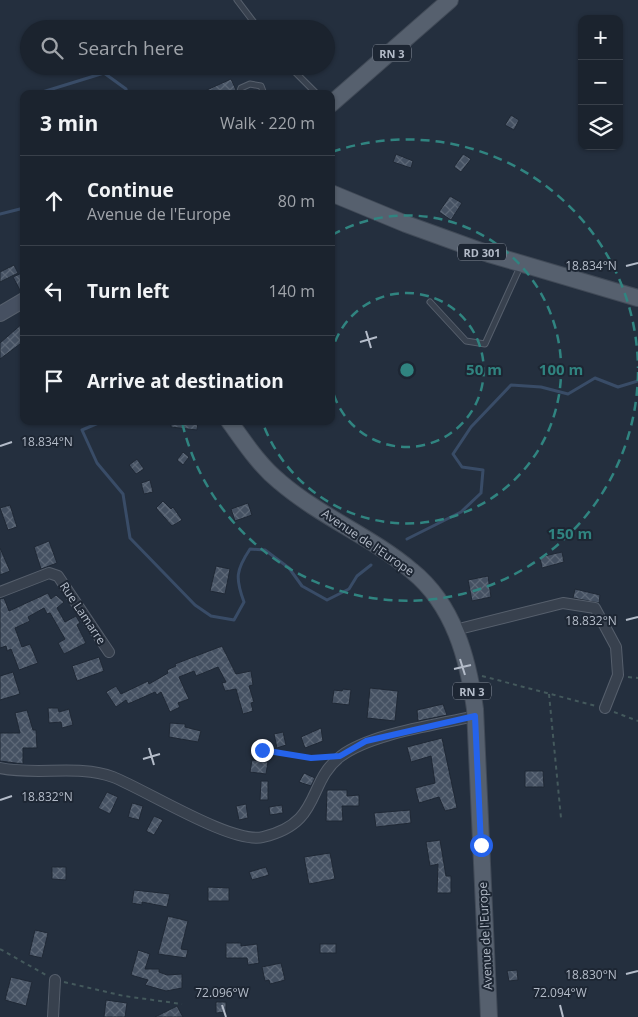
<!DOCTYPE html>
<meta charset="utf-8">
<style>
:root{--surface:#1b232e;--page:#242b36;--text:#f1f3f6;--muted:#a0a4aa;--line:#39404a}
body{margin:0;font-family:"Open Sans",sans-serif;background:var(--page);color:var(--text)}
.controls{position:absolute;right:15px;top:15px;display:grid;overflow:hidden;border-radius:10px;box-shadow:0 1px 4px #0004}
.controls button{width:45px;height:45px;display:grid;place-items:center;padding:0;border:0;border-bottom:1px solid var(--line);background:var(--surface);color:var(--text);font:25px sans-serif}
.stop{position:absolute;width:15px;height:15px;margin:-11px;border:4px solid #2563eb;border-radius:50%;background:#fff}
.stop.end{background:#2563eb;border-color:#fff;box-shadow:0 1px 5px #0008}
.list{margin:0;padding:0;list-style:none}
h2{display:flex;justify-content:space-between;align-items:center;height:65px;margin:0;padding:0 20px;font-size:21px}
h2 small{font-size:16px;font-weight:400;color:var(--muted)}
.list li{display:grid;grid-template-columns:32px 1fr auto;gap:15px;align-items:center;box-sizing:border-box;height:90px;padding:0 20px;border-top:1px solid var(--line)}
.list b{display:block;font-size:19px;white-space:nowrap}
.list p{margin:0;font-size:16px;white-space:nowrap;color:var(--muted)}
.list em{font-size:16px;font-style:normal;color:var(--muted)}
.icon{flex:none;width:28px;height:28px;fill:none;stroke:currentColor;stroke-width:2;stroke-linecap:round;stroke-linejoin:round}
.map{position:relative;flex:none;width:638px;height:1017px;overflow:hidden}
.search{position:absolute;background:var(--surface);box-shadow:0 1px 4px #0004;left:20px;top:20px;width:315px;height:55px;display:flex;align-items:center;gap:12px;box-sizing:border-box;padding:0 18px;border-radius:28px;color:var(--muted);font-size:19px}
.panel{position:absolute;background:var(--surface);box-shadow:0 1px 4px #0004;left:20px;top:90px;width:315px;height:335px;border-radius:10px}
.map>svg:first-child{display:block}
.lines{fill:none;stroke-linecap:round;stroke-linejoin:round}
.stream{stroke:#394c67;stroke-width:3}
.building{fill:url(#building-cross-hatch);stroke:#1f2835}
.lane-casing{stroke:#565f6c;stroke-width:7}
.street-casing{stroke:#565f6c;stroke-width:12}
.secondary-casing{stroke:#565f6c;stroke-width:16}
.primary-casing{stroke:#414a57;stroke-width:18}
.path{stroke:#44595c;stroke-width:2;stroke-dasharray:4 4;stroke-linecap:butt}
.lane{stroke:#38414e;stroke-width:5}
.street{stroke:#38414e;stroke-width:10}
.secondary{stroke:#465061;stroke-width:14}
.primary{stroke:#56606e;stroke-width:16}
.route{stroke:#2563eb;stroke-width:6}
.ticks{fill:none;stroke:#b4bcc9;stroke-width:2}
.ring{fill:none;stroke:#308480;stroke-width:2.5;stroke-dasharray:9 6}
.labels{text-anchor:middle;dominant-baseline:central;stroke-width:4;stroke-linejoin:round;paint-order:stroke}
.shield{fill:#1d2633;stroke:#878f9c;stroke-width:1}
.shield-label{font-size:11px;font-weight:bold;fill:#b4bcc9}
.street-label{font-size:12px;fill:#b4bcc9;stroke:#1d2633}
.ticks-label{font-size:12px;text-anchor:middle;fill:#b4bcc9;stroke:#1d2633;stroke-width:4;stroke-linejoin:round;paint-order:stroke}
.centre{fill:#308480;stroke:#1d2633;stroke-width:2.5}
.ring-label{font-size:15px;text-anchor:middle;font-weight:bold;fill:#308480;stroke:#1d2633;stroke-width:4;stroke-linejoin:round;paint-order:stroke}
</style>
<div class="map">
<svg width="638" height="1017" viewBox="0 0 638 1017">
<defs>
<pattern id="building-cross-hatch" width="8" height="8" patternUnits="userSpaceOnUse" patternTransform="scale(1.25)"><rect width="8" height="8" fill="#455162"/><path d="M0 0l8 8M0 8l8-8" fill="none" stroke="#5d6877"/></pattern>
</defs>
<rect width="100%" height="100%" fill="#242f3e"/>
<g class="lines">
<!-- stream -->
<g class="stream">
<path d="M36 94 104 73 126 89 127 94"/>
<path d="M0 214 24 208"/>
<path d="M103 421 82 430 97 463 123 494 130 538 195 605 211 616 234 620 244 602C235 578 236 570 250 549L265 550 289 568 302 586 327 600 349 589 357 576 371 565"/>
<path d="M407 539 461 512 481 493 483 470 462 467 453 454 471 427 511 385 541 387 568 394 595 378 618 387 638 381"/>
</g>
</g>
<!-- building -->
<g class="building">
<path d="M231 79 236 90 235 93 198 94Z"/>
<path d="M511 115 519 120 514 130 505 125Z"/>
<path d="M396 154 413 161 411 168 393 162Z"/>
<path d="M463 154 471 159 461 172 454 167Z"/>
<path d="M450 196 462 203 451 220 439 212Z"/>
<path d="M14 265 18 273 0 282V272Z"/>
<path d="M24 272V291L21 292 13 277Z"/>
<path d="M24 322V341L0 359V343Z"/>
<path d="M171 421H198L197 430 171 427Z"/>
<path d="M183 452 189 457 183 465 177 460Z"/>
<path d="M137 459 144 469 136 474 129 465Z"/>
<path d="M150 480 153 492 144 494 141 483Z"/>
<path d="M163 501 171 509 173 507 182 520 172 526 156 508Z"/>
<path d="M248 503 252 515 235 521 231 509Z"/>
<path d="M10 505 17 527 8 530 0 508Z"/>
<path d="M49 541 57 563 41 569 34 547Z"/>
<path d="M0 548 10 571 0 575Z"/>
<path d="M562 552 564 562 542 568 540 557Z"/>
<path d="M216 566 230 569 225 594 210 591Z"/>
<path d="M488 576 491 597 472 601 468 580Z"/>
<path d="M575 589 600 595 599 603 573 598Z"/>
<path d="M48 593 51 599 56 595 64 602 57 608 65 622 76 616 80 623 77 625 86 643 64 654 58 643 65 639 50 613 47 614 44 608 28 617 30 621 15 628 22 647 30 644 38 663 19 670 11 649 7 651 6 646 0 648V599L4 598 9 611Z"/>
<path d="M222 646 236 674 251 671 253 685 249 686 254 702 251 703 253 711 243 714 236 689 225 691 222 683 226 682 218 667 196 676 194 671 179 677 189 699 178 703 180 707 170 712 161 692 157 695 155 692 128 704 126 700 116 707 106 692 116 686 121 694 148 681 149 684 168 673 167 670 176 666 175 664Z"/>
<path d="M99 657 104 671 77 681 72 666Z"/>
<path d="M13 672 20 694 0 700V676Z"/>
<path d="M370 688 398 691 395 721 367 718Z"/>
<path d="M343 689 351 690 349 705 332 703 334 690 342 691Z"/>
<path d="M443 704 447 715 418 721 417 710Z"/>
<path d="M48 708H58L59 712 69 709 73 725 62 728 61 722 49 723Z"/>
<path d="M27 710 33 730H36L37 748H23V764L0 761V733H20L15 713Z"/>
<path d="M170 723 185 724V727L201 731 198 742 169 737Z"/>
<path d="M321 728 323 741 305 748 301 737Z"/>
<path d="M283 732 286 745 277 748 274 734Z"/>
<path d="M442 738 457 808 445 811 439 797 419 803 415 788 435 783 431 756 411 762 407 747Z"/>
<path d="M252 760 268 762 266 774 250 772Z"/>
<path d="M525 771H543L544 787H525Z"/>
<path d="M304 773 315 778 311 786 299 782Z"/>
<path d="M261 781H268V800H260Z"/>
<path d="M327 790H347V796L359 795V806H342L343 821H326Z"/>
<path d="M107 792 118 797 110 814 98 808Z"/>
<path d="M132 803 143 806 139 820 128 817Z"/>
<path d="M246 804 248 818 239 820 236 806Z"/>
<path d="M282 805 283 813 270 815 269 807Z"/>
<path d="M410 810 411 823 376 827 374 813Z"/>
<path d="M154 816 163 820 154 835 146 831Z"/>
<path d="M440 840 446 876H451V893H437L438 864 430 866 426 842Z"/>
<path d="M330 853 335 879 309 884 304 857Z"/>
<path d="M52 867H66V880L52 879Z"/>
<path d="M266 867 269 875 252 880 249 872Z"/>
<path d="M208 887 229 888V901H208Z"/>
<path d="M134 890 170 894 167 907 142 902V905L132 903Z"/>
<path d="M168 916 188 921 181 949 188 950 186 958 158 954Z"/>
<path d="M35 930 48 933 42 958 29 955Z"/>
<path d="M226 943H241V946L257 944 259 963 248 965 247 958H226Z"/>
<rect x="320" y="944" width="16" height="9"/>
<path d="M138 950 150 954 145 969H159V972L167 975 182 974V988L166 991 145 985 148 980 131 975Z"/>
<path d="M281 963 285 980 270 984 269 980 265 981 262 967Z"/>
<path d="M517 970 518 980 509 981 507 971Z"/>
<path d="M11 977 32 982 26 1006 5 1000Z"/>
<path d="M106 1000 127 1003 125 1017H104Z"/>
<path d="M216 1002H226V1012L216 1013Z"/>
<path d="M177 1006 183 1017H155Z"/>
</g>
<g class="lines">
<defs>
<g id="lane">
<path d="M237 0 259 29"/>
<path d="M289 66 317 94"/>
<path d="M239 94 241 88 250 84 261 86 264 94"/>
<path d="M430 302 466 341 485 344 520 267"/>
</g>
<g id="street">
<path d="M0 592 49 573 58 576 109 652"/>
<path d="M455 630 563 603 595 608 616 647 618 675 605 708"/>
<path d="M0 768C36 776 78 764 113 777 146 790 233 845 263 837 323 823 306 782 341 756 372 733 437 725 475 716"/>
<path d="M53 1017 55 980"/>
</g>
<path id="secondary" d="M0 314 24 300"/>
<g id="primary">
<path d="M331 104 450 0"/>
<path d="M331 193 406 224 489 254 638 298"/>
<path d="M229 421C245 443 259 465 280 482 321 517 372 537 412 571 454 605 468 659 475 709L489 1017"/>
</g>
</defs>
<!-- lane casing -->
<use href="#lane" class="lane-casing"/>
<!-- street casing -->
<use href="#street" class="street-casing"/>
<!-- secondary casing -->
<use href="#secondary" class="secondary-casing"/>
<!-- primary casing -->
<use href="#primary" class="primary-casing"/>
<!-- path -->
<g class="path">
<path d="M482 676 596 706"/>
<path d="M628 677 638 678"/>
<path d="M549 694 561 818"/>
<path d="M614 712 638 721"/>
<path d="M259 749 288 755 326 757"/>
<path d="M0 949 46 975"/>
<path d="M64 982 124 996 182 1004"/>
</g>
<!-- lane -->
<use href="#lane" class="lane"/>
<!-- street -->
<use href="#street" class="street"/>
<!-- secondary -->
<use href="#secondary" class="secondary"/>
<!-- primary -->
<use href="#primary" class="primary"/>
</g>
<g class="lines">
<!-- route -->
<path class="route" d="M262 750 311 758 340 756 366 741 475 716 481 845"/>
</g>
<!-- ticks -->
<path class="ticks" d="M626 266 638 263M366 331 371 348M360 342 377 337M0 446 12 442M626 620 638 617M460 659 465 675M454 669 471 665M149 748 154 765M143 759 160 754M0 800 12 796M626 974 638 971M222 1005 226 1017M560 1005 563 1017"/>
<!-- distance rings -->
<g class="ring">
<path d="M331 356A77 77 0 1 1 331 384"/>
<path d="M332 235A154 154 0 1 1 262 421"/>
<path d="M638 372A231 231 0 0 1 182 422M332 152A231 231 0 0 1 638 368"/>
</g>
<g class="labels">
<!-- shield labels -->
<g class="shield">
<rect x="373" y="44.5" width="38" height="17" rx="4"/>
<rect x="458" y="243.5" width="48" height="17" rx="4"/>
<rect x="453" y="682.5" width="38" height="17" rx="4"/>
</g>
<g class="shield-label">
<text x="392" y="53">RN 3</text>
<text x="482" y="252">RD 301</text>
<text x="472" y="691">RN 3</text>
</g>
<!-- street labels -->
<g class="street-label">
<text transform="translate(368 542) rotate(34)">Avenue de l'Europe</text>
<text transform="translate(83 613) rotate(56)">Rue Lamarre</text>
<text transform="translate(485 936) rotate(-93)">Avenue de l'Europe</text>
</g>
</g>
<g class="ticks-label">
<text x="591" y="270">18.834°N</text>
<text x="47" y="446">18.834°N</text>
<text x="591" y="625">18.832°N</text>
<text x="47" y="801">18.832°N</text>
<text x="591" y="979">18.830°N</text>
<text x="222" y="997">72.096°W</text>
<text x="560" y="997">72.094°W</text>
</g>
<circle cx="407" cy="370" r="8" class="centre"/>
<g class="ring-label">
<text x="484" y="375">50 m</text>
<text x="561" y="375">100 m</text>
<text x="570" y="539">150 m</text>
</g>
</svg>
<div class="controls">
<button>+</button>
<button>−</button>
<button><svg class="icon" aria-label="layers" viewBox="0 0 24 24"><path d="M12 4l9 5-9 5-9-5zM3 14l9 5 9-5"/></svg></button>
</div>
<div class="stop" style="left:481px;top:845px"></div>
<div class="stop end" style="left:262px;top:750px"></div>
<div class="search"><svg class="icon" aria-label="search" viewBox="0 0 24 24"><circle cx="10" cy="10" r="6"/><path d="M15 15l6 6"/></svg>Search here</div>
<section class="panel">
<h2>3 min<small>Walk · 220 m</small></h2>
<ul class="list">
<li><svg class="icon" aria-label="ahead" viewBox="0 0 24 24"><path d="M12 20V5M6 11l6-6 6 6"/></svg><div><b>Continue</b><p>Avenue de l'Europe</p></div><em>80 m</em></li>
<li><svg class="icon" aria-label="left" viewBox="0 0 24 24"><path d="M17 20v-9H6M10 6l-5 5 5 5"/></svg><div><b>Turn left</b></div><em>140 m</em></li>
<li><svg class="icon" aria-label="arrive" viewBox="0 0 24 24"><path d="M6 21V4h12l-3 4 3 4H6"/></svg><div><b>Arrive at destination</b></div></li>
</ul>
</section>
</div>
